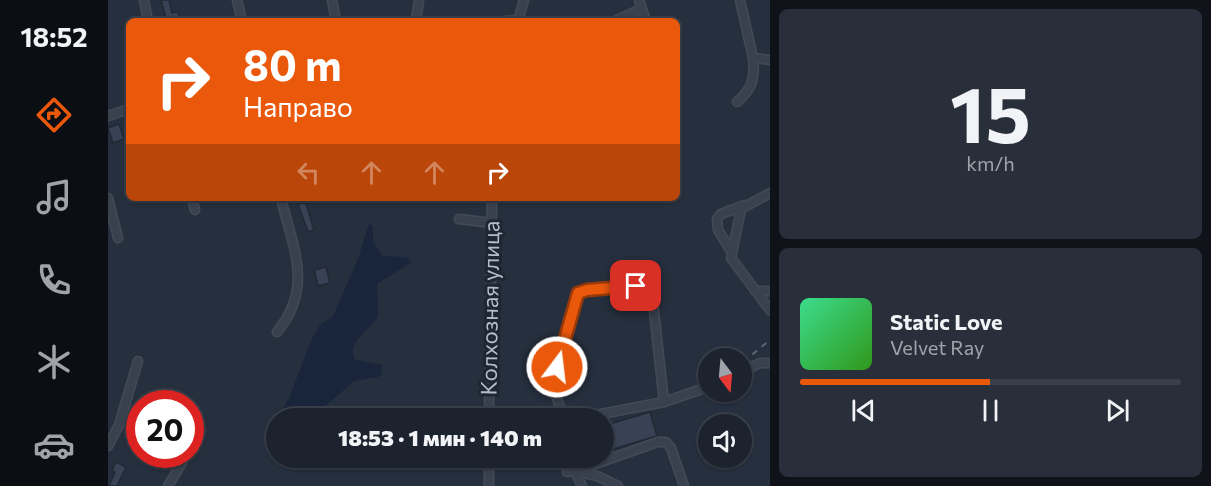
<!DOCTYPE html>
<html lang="ru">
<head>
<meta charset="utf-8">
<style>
	:root { --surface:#1c232e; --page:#292f3a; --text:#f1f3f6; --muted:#a0a4aa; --line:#3a404a; --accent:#ea580c }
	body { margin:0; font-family:Commissioner,sans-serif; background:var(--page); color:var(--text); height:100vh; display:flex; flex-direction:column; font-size:22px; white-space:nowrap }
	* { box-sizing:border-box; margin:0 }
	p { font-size:20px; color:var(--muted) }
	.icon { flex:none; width:33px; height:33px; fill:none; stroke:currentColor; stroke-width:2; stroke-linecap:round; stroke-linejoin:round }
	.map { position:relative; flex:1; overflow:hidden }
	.details { display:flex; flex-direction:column; gap:9px; padding:9px; background:#0f1319; width:441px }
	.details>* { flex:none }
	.top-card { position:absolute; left:18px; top:18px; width:554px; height:183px; border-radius:9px; box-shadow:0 2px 4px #0004,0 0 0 2px var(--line); background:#ea580c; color:#fff; overflow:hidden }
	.needle { width:39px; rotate:164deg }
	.tools { position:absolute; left:590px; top:348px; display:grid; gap:12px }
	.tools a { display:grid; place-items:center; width:54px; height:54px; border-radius:50%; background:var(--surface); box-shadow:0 2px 4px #0004,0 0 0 2px var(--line); font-size:30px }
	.speed { position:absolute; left:18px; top:390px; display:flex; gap:12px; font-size:30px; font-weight:700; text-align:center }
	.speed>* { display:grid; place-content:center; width:78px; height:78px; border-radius:50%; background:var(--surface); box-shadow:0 2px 4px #0004,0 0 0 2px var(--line); line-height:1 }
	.speed .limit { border:9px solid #d22; background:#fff; color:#111 }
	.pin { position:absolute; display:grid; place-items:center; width:51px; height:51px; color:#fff; margin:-26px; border-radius:12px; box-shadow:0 3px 9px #0006 }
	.me { position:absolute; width:66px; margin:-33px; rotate:15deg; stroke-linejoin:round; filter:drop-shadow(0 0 4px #0008) }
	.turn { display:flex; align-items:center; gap:21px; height:126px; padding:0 18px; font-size:27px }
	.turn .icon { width:78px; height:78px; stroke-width:2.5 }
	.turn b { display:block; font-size:42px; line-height:51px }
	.lanes { display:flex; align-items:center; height:57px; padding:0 18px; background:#0003; justify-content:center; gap:30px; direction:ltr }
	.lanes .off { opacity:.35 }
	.details .card { flex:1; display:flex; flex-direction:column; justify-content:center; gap:9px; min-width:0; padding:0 21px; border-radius:9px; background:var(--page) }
	.details .dial { align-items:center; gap:0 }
	.dial b { font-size:78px; line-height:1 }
	.song { display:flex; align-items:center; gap:18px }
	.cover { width:72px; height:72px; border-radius:9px; background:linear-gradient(135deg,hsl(150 70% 55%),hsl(110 70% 35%)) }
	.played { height:6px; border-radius:3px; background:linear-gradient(90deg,var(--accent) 50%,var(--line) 50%) }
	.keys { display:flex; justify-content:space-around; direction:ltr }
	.trip { position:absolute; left:158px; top:408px; width:348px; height:60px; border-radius:30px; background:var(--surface); box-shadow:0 2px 4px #0004,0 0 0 2px var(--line); font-weight:800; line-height:60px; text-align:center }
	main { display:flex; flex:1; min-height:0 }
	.dock { display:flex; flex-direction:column; width:108px; justify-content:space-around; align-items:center; background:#0b0e12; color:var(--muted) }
	.dock .icon { width:42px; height:42px }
	.dock .on { color:var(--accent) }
	.dock b { font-size:27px; color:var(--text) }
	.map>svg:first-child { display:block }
	.water { fill:#19253b }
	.building { fill:#384254; stroke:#212835; stroke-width:1.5 }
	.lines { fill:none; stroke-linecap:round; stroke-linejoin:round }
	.minor-casing { stroke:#434a57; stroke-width:11 }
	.minor { stroke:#3a414e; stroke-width:8 }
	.rail { stroke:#5c6574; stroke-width:2; stroke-dasharray:6 6; stroke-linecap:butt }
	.route-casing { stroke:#983908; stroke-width:15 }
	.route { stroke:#ea580c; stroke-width:10 }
	.labels { text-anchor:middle; stroke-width:6; stroke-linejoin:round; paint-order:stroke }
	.street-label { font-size:22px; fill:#b6bcc9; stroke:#1f2633 }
</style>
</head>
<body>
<main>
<nav class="dock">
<b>18:52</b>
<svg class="icon on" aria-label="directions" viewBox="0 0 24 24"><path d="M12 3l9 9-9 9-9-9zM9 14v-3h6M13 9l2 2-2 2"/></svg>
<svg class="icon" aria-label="music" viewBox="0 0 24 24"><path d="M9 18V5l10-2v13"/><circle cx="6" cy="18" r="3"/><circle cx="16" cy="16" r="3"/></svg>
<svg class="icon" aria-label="phone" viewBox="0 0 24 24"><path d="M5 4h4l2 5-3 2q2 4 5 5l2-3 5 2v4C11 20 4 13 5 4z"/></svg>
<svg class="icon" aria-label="climate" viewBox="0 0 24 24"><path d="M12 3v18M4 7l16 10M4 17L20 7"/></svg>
<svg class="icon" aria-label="car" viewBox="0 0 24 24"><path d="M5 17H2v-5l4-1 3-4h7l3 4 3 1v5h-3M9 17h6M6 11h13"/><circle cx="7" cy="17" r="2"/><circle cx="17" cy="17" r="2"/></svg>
</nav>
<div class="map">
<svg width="662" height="486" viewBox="0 0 662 486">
	<rect width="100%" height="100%" fill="#262f3e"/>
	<path class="water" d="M 261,224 L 265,226 L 265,242 L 274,256 L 298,257 L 304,262 L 269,284 L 270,316 C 263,330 237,342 247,360 L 274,365 L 274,374 L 270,377 L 246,381 L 221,403 L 210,410 L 207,418 L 170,418 L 181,398 L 205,336 L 212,325 L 225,316 L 250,259 Z"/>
	<g class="building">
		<polygon points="53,0 61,0 64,13 70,12 72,21 59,21"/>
		<polygon points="11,124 16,139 5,143 0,128"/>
		<polygon points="198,203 206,230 200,232 190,204"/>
		<polygon points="218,267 222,283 210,286 206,270"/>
		<polygon points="542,412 549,436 495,452 495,426"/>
		<polygon points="8,462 18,467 9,486 1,486 7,472 4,471"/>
	</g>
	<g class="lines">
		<g class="minor-casing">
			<g id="minor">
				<polyline points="36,0 40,21"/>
				<polyline points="129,0 134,21"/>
				<polyline points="224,0 228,21"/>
				<polyline points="531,0 538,21"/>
				<polyline points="632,0 645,58"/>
				<polyline points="308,21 311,0"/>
				<polyline points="396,21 411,20"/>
				<polyline points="410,21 416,0"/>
				<polyline points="507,21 533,9"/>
				<path d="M 629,102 C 645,88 647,78 645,58 L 662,60"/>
				<polyline points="0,116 21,109"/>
				<polyline points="662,193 633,209 623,258 662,310"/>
				<polyline points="0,198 10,238"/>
				<polyline points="84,198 87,210"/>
				<polyline points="351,219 384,223"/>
				<polyline points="623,251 610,230 609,219 613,214 637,205"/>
				<polyline points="647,291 662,291"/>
				<path d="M 169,332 C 206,287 185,249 173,198"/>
				<polyline points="633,372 652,363 662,363"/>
				<polyline points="556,402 600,387"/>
				<polyline points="381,418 384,198"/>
				<path d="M 460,418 C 430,389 461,327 470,293 C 491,285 519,286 541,288 L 544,293 L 556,402 L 472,418"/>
				<polyline points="0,446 11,425 30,361"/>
				<polyline points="82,448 93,430"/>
				<polyline points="381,458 381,486"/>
				<polyline points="459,472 467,471 474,486"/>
				<polyline points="60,486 79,454"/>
				<polyline points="510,486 489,476 467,471 550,442 558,442 563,448 576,486"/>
			</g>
		</g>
		<use href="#minor" class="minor"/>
		<polyline class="rail" points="635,362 662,340"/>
	</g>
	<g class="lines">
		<g class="route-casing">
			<polyline id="route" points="449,367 470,293 479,290 528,286"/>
		</g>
		<use href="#route" class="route"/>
	</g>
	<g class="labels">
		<g class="street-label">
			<text transform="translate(382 308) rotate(-89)" y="8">Колхозная улица</text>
		</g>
	</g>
</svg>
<div class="tools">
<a><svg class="needle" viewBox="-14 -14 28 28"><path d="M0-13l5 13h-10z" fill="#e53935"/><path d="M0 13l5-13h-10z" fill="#a0a4aa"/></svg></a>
<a><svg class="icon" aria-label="sound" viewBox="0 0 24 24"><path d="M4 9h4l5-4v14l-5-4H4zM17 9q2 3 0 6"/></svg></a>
</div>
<div class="speed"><div class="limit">20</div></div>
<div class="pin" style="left:528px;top:286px;background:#d93025"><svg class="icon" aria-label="arrive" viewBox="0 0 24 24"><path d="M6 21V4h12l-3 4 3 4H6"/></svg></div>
<svg class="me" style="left:449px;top:367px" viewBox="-20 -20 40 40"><circle r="17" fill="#ea580c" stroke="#fff" stroke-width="3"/><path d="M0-11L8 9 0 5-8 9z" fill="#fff"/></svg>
<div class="trip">18:53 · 1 мин · 140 m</div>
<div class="top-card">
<div class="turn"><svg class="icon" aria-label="right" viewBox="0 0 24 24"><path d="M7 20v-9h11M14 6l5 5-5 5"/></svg><div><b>80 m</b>Направо</div></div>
<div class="lanes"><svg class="icon off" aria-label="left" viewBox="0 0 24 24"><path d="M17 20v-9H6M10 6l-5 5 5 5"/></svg><svg class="icon off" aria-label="ahead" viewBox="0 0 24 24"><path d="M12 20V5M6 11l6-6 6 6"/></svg><svg class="icon off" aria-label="ahead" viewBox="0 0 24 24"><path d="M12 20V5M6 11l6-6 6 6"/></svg><svg class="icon" aria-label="right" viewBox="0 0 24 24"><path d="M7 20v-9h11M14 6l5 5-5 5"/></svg></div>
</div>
</div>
<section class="details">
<div class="card dial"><b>15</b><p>km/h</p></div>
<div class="card">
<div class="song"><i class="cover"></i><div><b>Static Love</b><p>Velvet Ray</p></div></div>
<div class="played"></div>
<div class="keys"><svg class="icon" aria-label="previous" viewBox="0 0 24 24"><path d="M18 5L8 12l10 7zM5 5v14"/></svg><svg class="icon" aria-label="pause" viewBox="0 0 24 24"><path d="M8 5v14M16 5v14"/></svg><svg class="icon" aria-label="next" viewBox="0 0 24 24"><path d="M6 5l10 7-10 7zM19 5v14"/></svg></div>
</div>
</section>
</main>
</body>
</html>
